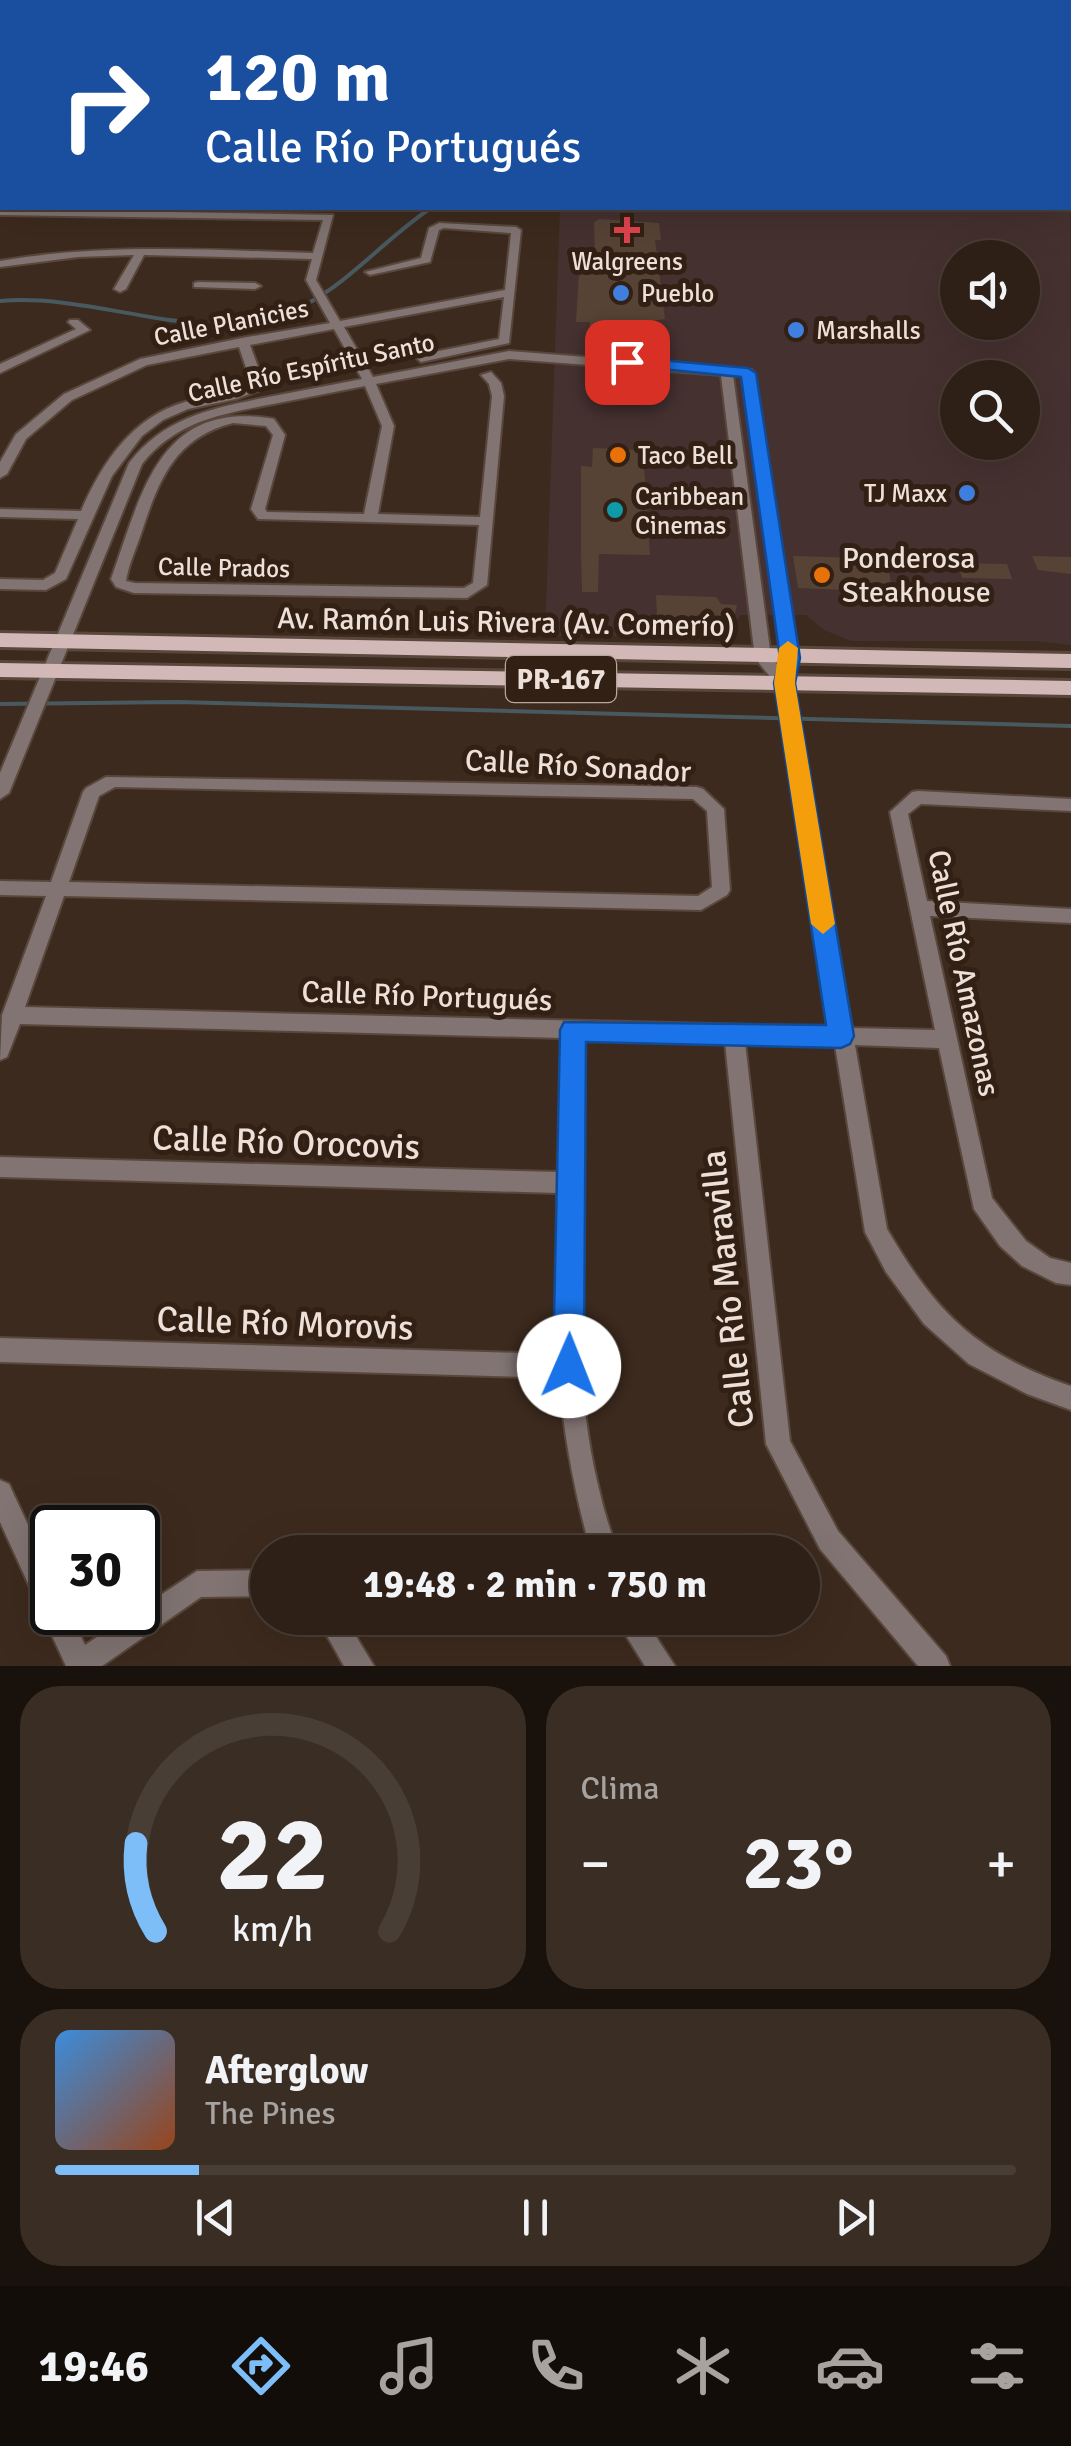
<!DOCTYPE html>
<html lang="es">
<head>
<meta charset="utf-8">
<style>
	:root { --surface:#2e2016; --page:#3a2d23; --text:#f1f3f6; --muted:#a7a3a1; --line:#493e35; --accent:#7dbef9 }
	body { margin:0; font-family:Signika,sans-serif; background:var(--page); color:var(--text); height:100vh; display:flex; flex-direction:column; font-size:38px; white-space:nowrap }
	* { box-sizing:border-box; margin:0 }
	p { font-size:32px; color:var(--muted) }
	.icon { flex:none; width:55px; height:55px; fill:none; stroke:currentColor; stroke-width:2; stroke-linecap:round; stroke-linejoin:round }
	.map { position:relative; height:1666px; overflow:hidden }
	.sheet { display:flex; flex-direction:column; gap:20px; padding:20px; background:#19120c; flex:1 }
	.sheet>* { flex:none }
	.banner { position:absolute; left:0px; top:0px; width:1072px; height:210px; box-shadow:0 10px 40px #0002,0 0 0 2px var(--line); background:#1a4fa0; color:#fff; overflow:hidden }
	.fabs { position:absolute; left:940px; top:240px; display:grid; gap:20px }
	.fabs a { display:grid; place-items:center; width:100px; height:100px; border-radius:50%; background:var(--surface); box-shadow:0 10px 40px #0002,0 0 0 2px var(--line); font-size:50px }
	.speed { position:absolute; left:30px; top:1505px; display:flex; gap:20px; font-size:50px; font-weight:700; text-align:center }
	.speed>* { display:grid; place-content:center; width:130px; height:130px; border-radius:50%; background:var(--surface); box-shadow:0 10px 40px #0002,0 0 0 2px var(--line); line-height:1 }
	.speed .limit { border:5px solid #111; border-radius:15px; background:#fff; color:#111 }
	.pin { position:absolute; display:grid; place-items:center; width:85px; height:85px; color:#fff; margin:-42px; border-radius:20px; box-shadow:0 5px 15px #0006 }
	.me { position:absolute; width:110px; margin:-55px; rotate:1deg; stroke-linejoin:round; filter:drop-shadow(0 0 8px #0008) }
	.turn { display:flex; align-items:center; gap:35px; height:210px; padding:0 40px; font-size:45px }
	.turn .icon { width:130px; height:130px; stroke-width:2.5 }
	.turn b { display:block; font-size:70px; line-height:85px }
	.big { font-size:75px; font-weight:700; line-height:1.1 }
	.sheet .tile { flex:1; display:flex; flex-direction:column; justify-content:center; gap:15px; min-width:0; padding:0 35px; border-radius:40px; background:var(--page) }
	.sheet .dial { align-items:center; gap:0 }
	.dial svg { height:260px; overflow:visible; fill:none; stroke:var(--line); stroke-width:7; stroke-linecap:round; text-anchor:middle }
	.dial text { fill:var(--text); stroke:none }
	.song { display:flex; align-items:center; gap:30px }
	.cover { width:120px; height:120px; border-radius:15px; background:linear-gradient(135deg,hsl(210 70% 55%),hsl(20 70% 35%)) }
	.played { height:10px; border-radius:5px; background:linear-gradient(90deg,var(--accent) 15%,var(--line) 15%) }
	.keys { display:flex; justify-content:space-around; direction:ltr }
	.heat { display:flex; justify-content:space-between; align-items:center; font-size:55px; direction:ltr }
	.sheet .tiles { flex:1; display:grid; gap:20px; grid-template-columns:1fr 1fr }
	.tile:last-child { grid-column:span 2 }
	.trip { position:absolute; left:250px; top:1535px; width:570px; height:100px; border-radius:50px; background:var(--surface); box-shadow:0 10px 40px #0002,0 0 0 2px var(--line); font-weight:700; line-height:100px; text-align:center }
	.tab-bar { display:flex; height:160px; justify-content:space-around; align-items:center; background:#120d09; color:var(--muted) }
	.tab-bar .icon { width:70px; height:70px }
	.tab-bar .selected { color:var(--accent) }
	.tab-bar b { font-size:45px; color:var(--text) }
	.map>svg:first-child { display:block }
	.commercial { fill:#453130; fill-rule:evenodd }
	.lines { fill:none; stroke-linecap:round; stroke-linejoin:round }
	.stream { stroke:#485a60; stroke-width:4 }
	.building { fill:#574336 }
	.minor-casing { stroke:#59473c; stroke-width:4 }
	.major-casing { stroke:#59473c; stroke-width:6 }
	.highway-casing { stroke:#59473c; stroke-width:4 }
	.minor { fill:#817473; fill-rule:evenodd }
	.major { fill:#d2b8b7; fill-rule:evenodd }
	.highway { fill:#f3d3d2; fill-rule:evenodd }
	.route { fill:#1a73e8; stroke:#114b97; stroke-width:2.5 }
	.slow { fill:#f59e0b }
	.health-dot { fill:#e0444e; stroke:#332014; stroke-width:4 }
	.shop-dot { fill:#3f7fe0; stroke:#332014; stroke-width:4 }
	.food-dot { fill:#e8710a; stroke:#332014; stroke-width:4 }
	.culture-dot { fill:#0f9aa8; stroke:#332014; stroke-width:4 }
	.labels { text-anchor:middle; stroke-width:10; stroke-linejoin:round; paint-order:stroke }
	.far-poi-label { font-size:25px; fill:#ede0d9; stroke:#332014; text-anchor:start }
	.far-street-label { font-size:25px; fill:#ede0d9; stroke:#332014 }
	.shield { fill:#332014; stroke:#b5a69e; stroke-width:2.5 }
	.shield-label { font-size:28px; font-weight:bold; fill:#ede0d9 }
	.poi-label { font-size:30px; fill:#ede0d9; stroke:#332014; text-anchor:start }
	.street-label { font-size:30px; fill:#ede0d9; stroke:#332014 }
	.near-street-label { font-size:35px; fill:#ede0d9; stroke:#332014 }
</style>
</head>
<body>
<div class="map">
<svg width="1071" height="1666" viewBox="0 0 1071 1666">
	<rect width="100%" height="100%" fill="#3d2a1e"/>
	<path class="commercial" d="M 1070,199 L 1071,645 L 1035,641 L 851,641 L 824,630 L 806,615 L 740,615 L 734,628 L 708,637 L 545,636 L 560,208 L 1070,208 ZM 958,258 L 1022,258 L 1022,322 L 958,322 ZM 958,378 L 1022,378 L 1022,442 L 958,442 Z"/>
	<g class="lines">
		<g class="stream">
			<path d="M 0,301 C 101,292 211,353 303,306 C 350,282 387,237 431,208"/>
			<polyline points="0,704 177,702 1071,726"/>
		</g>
	</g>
	<g class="building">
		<polygon points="599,219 659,223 661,240 655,240 665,319 638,323 639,338 590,337 590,322 576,322 580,256 595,256 594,222"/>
		<polygon points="593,448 643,450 650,555 599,554 598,592 582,592 581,553 581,466 592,467"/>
		<polygon points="862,553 885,554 893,592 798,588 793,556 863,558"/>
		<polygon points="1032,556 1071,557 1071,574 1038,570"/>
		<polygon points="958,563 1007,564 1012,579 962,578"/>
		<polygon points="656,595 716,597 721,604 737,605 732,627 723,626 724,631 658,630"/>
	</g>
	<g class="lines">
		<g class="minor-casing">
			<g id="minor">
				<path d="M 0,209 L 333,215 L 316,280 L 340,321 L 505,290 L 511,233 L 444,228 L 439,230 L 430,262 L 370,275 L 365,272 L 421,258 L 429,228 L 439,223 L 516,227 L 521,230 L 509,343 L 421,362 L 411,353 L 417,349 L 424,354 L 499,339 L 504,297 L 344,327 L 373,377 L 509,351 L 752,370 L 798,658 L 792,683 L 852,1028 L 935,1030 L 890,812 L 912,792 L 918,791 L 1071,799 L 1071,811 L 921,804 L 908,814 L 927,901 L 1071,909 L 1071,923 L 930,916 L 992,1198 L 1026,1241 L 1050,1258 L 1071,1263 L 1071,1285 L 1056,1283 L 1022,1266 L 1000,1246 L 974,1209 L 939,1048 L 855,1045 L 887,1229 C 936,1313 977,1354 1071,1386 L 1071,1410 L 1027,1394 L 969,1364 L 924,1324 L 886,1272 L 865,1232 L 835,1045 L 745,1042 L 790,1441 L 838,1531 L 946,1656 L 950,1666 L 918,1666 L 820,1549 L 766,1444 L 725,1042 L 583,1038 L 579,1177 L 582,1183 C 574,1203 578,1231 578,1253 C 578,1332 580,1415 600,1493 C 604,1513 612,1533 617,1552 L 591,1552 C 575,1494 564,1438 559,1378 L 0,1362 L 0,1338 L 557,1354 L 557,1193 L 0,1177 L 0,1157 L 558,1172 L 563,1038 L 20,1024 L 7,1057 L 0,1060 L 2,1015 L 46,896 L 0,895 L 0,881 L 51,882 L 83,792 L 86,788 L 106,777 L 697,787 L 703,789 L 724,809 L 730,890 L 727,895 L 701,910 L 64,896 L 25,1007 L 832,1027 L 776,684 L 755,658 L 721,375 L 509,359 L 376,384 L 394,426 L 378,514 L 480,517 L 492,396 L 489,384 L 481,375 L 491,372 L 501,383 L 504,396 L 487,585 L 467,598 L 134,593 L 116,587 L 111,579 C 142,493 159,399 274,419 L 285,435 L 265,509 L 267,512 L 364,514 L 382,426 L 365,386 C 334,392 304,398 273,404 C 222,414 176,421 142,464 L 9,793 L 0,799 L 0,773 L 129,463 C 165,416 214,408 268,397 C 300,391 331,385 362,379 L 334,329 L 250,345 L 265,386 L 263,389 L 236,399 L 188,409 L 163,420 L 142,436 L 112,476 L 66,579 L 46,590 L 0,589 L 0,579 L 43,580 L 55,573 L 78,519 L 0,517 L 0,509 L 81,511 C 102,463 132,417 185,402 C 207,396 231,395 252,385 L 239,347 L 147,365 L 72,400 L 26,439 L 7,474 L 0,478 L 0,462 L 16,434 L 64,394 L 140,359 L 242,338 L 330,323 L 306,280 L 312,259 L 144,255 L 126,289 L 120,292 L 114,289 L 134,255 L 78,257 L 0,267 L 0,261 C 104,243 208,250 313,253 L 323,220 L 0,215 ZM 733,375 L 742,376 L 782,658 L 780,668 L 771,657 ZM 233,423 L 266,426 L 273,435 L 251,509 L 258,519 L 479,525 L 473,583 L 464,588 L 135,583 L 126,581 C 128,567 135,551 140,537 C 158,482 173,438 233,423 ZM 115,787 L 693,799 L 707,811 L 712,887 L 698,896 L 69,882 L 99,796 Z"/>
				<polygon points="198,282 255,283 261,286 255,289 194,287 194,283"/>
				<polygon points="70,320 78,320 90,330 0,373 0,364 76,329 68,322"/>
				<polygon points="0,1480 9,1484 52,1577 52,1612 69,1612 85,1645 197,1571 268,1570 268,1596 201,1597 102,1666 66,1666 0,1522"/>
				<polygon points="317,1618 345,1618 374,1666 344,1666"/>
				<polygon points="615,1618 644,1618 675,1666 645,1666"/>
			</g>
		</g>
		<g class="major-casing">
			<g id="major">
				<polygon points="0,633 1071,654 1071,668 0,647"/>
				<polygon points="0,663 1071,681 1071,695 0,677"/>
			</g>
		</g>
		<g class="highway-casing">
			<g id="highway">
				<polygon points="1006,0 1019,0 1020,2 1008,2"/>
				<rect x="1070" y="85" width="1" height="9"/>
				<rect x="1070" y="119" width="1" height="10"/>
			</g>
		</g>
		<use href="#minor" class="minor"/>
		<use href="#major" class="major"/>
		<use href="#highway" class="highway"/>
	</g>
	<polygon class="route" points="627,357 748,368 756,373 800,658 795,683 854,1036 850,1044 841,1048 586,1042 584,1366 580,1377 569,1382 558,1377 553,1366 560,1030 564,1022 826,1025 774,683 780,658 741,377 622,365 622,358"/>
	<polygon class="slow" points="788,641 798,648 795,683 835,924 823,934 811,924 774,683 779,648"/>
	<path class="health-dot" d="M622 215h10v10h10v10h-10v10h-10v-10h-10v-10h10z"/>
	<g class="shop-dot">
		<circle cx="621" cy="293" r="10"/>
		<circle cx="796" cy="330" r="10"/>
		<circle cx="967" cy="493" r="10"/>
	</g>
	<g class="food-dot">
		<circle cx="618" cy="455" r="10"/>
		<circle cx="822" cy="575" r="10"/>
	</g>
	<circle class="culture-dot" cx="615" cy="510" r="10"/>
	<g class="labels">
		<g class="far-poi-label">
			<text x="627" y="270" text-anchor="middle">Walgreens</text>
			<text x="641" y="302">Pueblo</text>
			<text x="816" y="339">Marshalls</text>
			<text x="638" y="464">Taco Bell</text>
			<text x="947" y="502" text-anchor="end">TJ Maxx</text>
			<text x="635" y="505">Caribbean<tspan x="635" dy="29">Cinemas</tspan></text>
		</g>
		<g class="far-street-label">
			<text transform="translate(231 322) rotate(-11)" y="9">Calle Planicies</text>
			<text transform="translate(311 367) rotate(-12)" y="9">Calle Río Espíritu Santo</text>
			<text transform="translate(224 567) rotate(1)" y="9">Calle Prados</text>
		</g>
		<rect class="shield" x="506" y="656" width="110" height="46" rx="8"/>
		<g class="shield-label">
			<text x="561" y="689">PR-167</text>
		</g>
		<g class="poi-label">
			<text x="842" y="568">Ponderosa<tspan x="842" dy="34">Steakhouse</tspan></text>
		</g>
		<g class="street-label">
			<text transform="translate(506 622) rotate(1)" y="10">Av. Ramón Luis Rivera (Av. Comerío)</text>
			<text transform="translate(578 766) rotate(3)" y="10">Calle Río Sonador</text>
			<text transform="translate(964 973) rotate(78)" y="10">Calle Río Amazonas</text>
			<text transform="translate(427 996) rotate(2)" y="10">Calle Río Portugués</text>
		</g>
		<g class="near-street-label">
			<text transform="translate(286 1142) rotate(2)" y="12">Calle Río Orocovis</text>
			<text transform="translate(727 1289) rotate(-96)" y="12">Calle Río Maravilla</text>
			<text transform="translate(285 1323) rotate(2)" y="12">Calle Río Morovis</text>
		</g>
	</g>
</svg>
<div class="fabs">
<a><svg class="icon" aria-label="sound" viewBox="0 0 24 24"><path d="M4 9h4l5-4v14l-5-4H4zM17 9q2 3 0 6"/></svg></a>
<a><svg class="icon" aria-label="search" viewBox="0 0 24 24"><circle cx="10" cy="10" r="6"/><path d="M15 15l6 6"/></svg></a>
</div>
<div class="speed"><div class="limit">30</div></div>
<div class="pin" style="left:627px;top:362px;background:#d93025"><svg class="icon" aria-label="arrive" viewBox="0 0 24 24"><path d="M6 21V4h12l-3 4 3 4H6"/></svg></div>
<svg class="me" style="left:569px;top:1366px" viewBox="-20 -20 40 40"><circle r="19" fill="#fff"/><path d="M0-13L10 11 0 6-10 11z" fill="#1a73e8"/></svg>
<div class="trip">19:48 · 2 min · 750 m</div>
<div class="banner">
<div class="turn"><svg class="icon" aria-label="right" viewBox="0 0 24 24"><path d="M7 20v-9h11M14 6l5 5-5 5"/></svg><div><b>120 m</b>Calle Río Portugués</div></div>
</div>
</div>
<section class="sheet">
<div class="tiles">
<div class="tile dial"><svg viewBox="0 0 100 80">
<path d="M14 69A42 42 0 1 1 86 69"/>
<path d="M14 69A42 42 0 0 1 8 42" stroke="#7dbef9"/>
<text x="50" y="56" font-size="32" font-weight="700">22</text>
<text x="50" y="72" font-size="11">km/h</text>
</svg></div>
<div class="tile"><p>Clima</p>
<div class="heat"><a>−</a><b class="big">23°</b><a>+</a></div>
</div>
<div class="tile">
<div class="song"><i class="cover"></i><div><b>Afterglow</b><p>The Pines</p></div></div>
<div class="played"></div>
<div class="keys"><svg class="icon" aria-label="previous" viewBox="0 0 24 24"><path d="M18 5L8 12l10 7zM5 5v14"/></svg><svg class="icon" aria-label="pause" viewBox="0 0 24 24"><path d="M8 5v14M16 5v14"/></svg><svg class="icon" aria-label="next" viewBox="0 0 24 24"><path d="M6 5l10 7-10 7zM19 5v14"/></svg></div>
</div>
</div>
</section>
<nav class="tab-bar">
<b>19:46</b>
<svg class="icon selected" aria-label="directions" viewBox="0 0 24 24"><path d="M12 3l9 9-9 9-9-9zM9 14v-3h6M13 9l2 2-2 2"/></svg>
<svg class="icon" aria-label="music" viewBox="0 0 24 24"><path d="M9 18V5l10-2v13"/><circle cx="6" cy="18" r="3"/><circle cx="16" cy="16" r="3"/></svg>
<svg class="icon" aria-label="phone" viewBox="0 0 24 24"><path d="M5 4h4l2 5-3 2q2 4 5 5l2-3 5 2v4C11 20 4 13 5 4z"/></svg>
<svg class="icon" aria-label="climate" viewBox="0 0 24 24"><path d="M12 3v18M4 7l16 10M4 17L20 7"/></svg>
<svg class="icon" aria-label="car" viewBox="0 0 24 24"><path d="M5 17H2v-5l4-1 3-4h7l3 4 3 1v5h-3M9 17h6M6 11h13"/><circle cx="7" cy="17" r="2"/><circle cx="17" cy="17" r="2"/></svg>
<svg class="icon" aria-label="filters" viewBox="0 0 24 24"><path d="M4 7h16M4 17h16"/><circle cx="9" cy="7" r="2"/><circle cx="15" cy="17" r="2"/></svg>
</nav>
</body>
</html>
